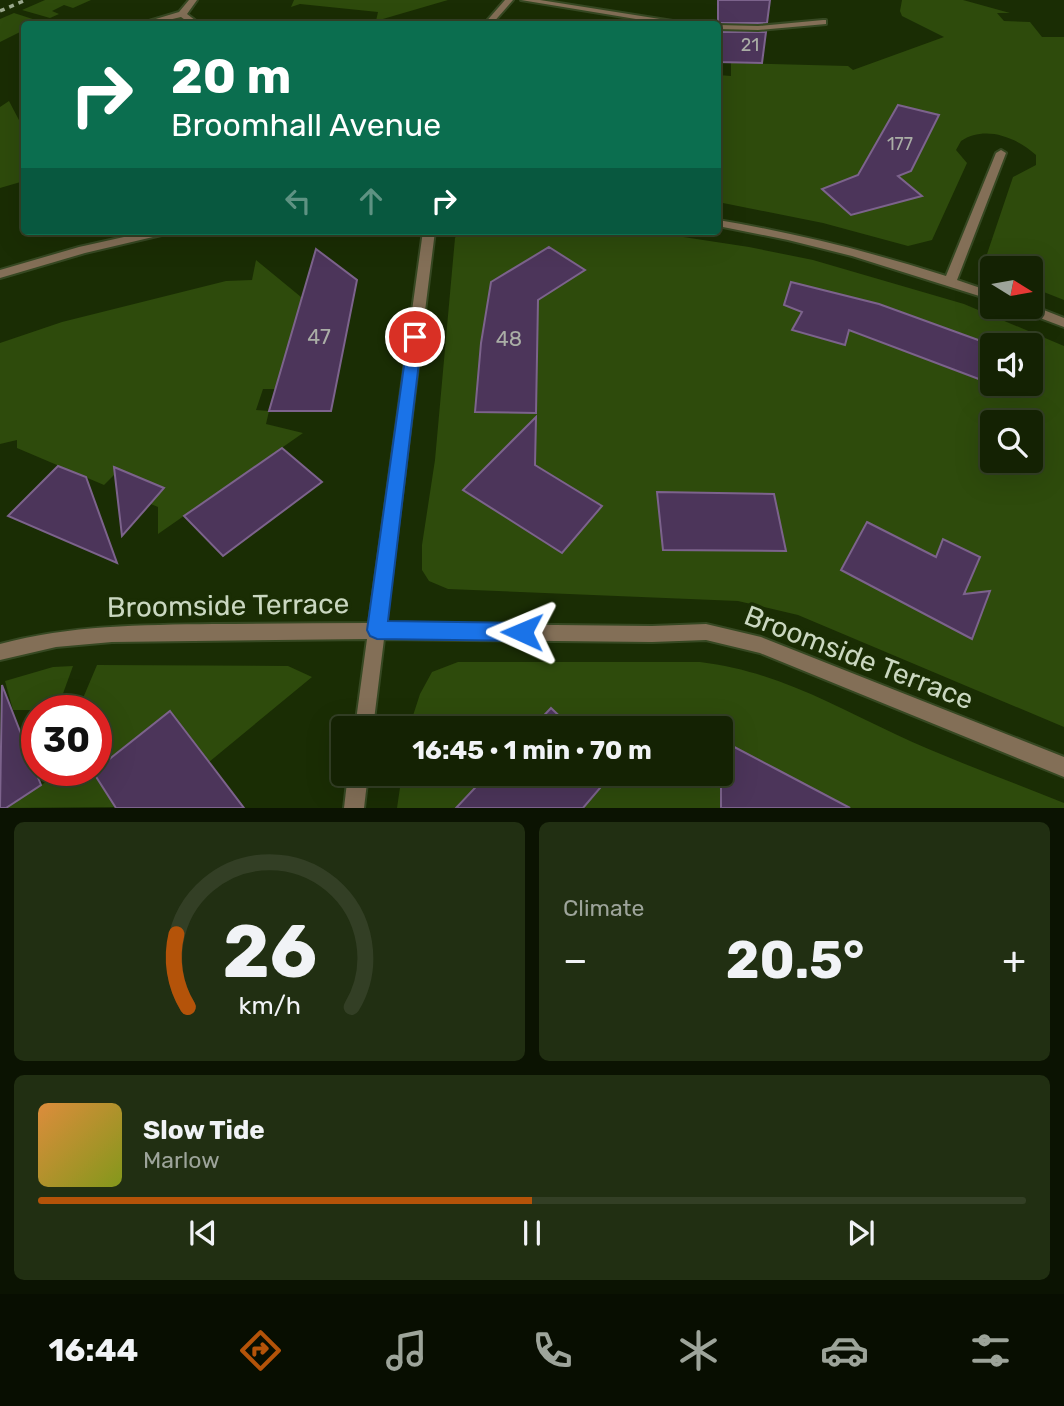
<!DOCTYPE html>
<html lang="en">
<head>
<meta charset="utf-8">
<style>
	:root { --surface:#142203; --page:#212f12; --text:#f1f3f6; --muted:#9da49a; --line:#333f25; --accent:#b45309 }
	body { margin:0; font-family:Rubik,sans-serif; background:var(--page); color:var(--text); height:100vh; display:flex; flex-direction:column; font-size:26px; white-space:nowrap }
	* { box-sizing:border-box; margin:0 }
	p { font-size:23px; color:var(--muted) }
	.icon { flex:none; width:38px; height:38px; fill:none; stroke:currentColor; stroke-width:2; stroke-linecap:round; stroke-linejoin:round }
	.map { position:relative; height:808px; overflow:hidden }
	.side { display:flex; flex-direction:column; gap:14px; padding:14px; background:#0b1302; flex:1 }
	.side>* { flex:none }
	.top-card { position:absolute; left:21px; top:21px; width:700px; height:214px; border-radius:7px; box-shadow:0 7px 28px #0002,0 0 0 2px var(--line); background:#0b6e4f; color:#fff; overflow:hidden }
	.needle { width:46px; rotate:101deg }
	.tools { position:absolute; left:980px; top:256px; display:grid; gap:14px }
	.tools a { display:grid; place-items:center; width:63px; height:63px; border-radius:7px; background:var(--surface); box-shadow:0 7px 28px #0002,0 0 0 2px var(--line); font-size:35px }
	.speed { position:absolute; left:21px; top:695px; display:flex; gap:14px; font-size:35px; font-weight:700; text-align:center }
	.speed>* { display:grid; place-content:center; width:91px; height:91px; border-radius:50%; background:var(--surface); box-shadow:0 7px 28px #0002,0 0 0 2px var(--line); line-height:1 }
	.speed .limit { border:10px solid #d22; background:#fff; color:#111 }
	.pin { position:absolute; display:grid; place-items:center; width:60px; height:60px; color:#fff; margin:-30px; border:4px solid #fff; border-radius:50%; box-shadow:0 2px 7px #0007 }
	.me { position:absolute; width:77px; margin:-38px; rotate:271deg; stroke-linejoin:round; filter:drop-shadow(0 0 5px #0008) }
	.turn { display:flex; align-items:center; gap:24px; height:147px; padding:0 35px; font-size:32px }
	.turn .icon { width:91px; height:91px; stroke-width:2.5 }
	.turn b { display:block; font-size:49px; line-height:60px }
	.lanes { display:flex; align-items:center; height:66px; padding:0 35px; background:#0003; justify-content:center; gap:35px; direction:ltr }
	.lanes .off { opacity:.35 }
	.big { font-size:52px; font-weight:700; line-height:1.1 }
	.side .tile { flex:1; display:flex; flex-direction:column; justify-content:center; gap:10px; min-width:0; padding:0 24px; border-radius:10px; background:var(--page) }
	.side .dial { align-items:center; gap:0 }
	.dial svg { height:182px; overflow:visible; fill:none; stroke:var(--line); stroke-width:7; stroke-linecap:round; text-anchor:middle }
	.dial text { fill:var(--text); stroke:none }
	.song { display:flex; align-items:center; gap:21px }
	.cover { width:84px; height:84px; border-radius:10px; background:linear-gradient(135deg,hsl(30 70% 55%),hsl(70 70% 35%)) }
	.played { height:7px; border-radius:4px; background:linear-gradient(90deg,var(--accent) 50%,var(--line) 50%) }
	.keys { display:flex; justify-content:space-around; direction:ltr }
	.heat { display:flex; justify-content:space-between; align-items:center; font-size:38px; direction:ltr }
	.side .tiles { flex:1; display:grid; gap:14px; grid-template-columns:1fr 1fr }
	.tile:last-child { grid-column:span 2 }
	.trip { position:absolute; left:331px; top:716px; width:402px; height:70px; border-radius:7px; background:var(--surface); box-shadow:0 7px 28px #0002,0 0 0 2px var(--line); font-weight:700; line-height:70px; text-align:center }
	.menu { display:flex; height:112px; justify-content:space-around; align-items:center; background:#080e01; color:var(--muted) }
	.menu .icon { width:49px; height:49px }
	.menu .on { color:var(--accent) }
	.menu b { font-size:32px; color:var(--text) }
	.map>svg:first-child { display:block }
	.green { fill:#2e4b0c; fill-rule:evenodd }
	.building { fill:#4c355a; stroke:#7c638c; stroke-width:2 }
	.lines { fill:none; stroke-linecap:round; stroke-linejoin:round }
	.minor-casing { stroke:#364822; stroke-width:4 }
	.minor { fill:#836f57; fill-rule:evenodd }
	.rail { stroke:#9ba98e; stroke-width:3.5; stroke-dasharray:5 5; stroke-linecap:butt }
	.route { fill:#1a73e8; stroke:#114b97; stroke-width:2 }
	.labels { text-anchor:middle; stroke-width:7; stroke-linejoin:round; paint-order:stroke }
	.far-number-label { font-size:18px; fill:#aaaea6 }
	.number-label { font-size:21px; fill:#aaaea6 }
	.near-street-label { font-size:28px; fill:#cad7c0; stroke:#1a2d04 }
</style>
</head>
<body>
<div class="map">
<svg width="1064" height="808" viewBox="0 0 1064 808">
	<rect width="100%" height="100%" fill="#1a2d04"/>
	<g class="green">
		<polygon points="45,0 91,0 73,8 64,5 52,11 59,14 50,18 22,10"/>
		<polygon points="294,0 448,0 376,21 378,12 300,4 291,7"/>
		<path d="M 902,0 L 963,0 L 1010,13 L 997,13 L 1004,21 L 1030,22 L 1042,37 L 1064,37 L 1064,300 L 1031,287 L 1031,268 L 993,268 L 988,263 L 987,254 L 1013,177 L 1036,165 L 1036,155 C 1016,137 985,125 961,141 L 956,150 L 967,163 L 932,240 L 908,246 L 823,223 L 718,202 L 718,75 L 731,76 L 731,63 L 848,66 L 853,70 L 944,37 L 902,16 L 900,11 Z"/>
		<polygon points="14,13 42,22 24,24 24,30 0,42 0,19"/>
		<polygon points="9,101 20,122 24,121 24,181 0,188 0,107"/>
		<path d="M 459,231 L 644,231 L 749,247 L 813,260 L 964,304 L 1064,346 L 1064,727 L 798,615 L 738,601 L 448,589 L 429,581 L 422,570 L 422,545 L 435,460 L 455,238 ZM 992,345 L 1031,345 L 1031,383 L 992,383 ZM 992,422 L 1031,422 L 1031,460 L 992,460 Z"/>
		<polygon points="256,260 318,311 275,389 263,389 256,410 269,411 266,424 303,433 158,534 158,507 129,495 120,469 104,485 17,448 17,440 0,444 0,343 62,322 226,281 252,280"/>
		<path d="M 458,662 L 700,662 C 774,671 829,703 895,734 C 950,760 1008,780 1064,803 L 1064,808 L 397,808 L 402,774 L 721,774 L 721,728 L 409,728 L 420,694 L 432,672 Z"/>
		<polygon points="97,665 288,666 312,677 209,762 96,770 96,710 78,710"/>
		<polygon points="73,666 57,710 13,710 5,681 53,667"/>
		<polygon points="57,770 96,770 93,773 116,807 6,808 58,774"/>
	</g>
	<g class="building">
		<polygon points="718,0 770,0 767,23 718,23"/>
		<polygon points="718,32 766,32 762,63 718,62"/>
		<polygon points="898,105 939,115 911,171 898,176 922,196 851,215 822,189 858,175"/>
		<polygon points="549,247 585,270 538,300 536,413 475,412 481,343 491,282"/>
		<polygon points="316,249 357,280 331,411 269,411"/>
		<polygon points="791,282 879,304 992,345 992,384 849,330 845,345 792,330 802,312 784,305"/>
		<polygon points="536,417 535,465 602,506 562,553 463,490"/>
		<polygon points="282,448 322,482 223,556 184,516"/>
		<polygon points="58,466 86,477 117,563 8,516"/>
		<polygon points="114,467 164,488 122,536"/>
		<polygon points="657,492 774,494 786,551 663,550"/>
		<polygon points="867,522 936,557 943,539 980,557 964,594 990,591 972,639 841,570"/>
		<polygon points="2,685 41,785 6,808 0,808"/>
		<polygon points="551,708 572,728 532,728"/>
		<polygon points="170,711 209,762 244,808 116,808 93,772"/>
		<polygon points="721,740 778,770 850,808 721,808"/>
		<polygon points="488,774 612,774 583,808 456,808"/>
	</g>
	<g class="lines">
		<g class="minor-casing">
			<g id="minor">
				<polygon points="189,0 197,0 187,14 200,24 191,24 181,17 151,24 139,24 179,12"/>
				<polygon points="505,0 513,0 492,24 484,24"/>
				<polygon points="521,0 540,0 679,22 683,24 666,24"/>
				<polygon points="823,20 826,20 826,24 758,30 718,29 718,25 758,26"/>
				<path d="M 1001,150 L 1006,153 L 957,280 L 992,292 L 992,300 L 852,256 L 788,240 L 718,226 L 718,220 C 795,233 871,252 946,276 L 996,153 Z"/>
				<polygon points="151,231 172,231 170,233 85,253 0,278 0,270 79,247"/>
				<path d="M 423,231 L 435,231 L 386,623 L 652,626 L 706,624 L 761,637 L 1064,757 L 1064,777 L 760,653 L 706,640 L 652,642 L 384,639 L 373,728 L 355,728 L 367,639 L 112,642 L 56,647 L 0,660 L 0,644 C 70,625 141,625 213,624 C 265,624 317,623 369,623 Z"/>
				<polygon points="1031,305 1064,318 1064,327 1016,309 1014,306"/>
				<polygon points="348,774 368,774 364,808 344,808"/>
			</g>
		</g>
		<use href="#minor" class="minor"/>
		<polyline class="rail" points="0,11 26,0"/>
	</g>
	<polygon class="route" points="415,332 422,337 388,621 522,623 529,625 532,632 529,638 522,641 377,639 370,636 367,630 408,337"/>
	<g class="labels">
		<g class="far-number-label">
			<text x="750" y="51">21</text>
			<text x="900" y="150">177</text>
		</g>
		<g class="number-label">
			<text x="319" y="344">47</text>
			<text x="509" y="346">48</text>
		</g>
		<g class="near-street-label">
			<text transform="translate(228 605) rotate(-1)" y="10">Broomside Terrace</text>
			<text transform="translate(859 657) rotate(21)" y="10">Broomside Terrace</text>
		</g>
	</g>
</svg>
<div class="tools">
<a><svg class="needle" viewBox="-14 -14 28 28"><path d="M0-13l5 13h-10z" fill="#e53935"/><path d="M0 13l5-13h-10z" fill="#9da49a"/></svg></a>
<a><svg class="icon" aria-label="sound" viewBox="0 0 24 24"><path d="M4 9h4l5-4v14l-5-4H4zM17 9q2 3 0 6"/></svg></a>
<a><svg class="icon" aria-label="search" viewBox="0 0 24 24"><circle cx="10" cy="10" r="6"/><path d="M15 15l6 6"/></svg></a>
</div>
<div class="speed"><div class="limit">30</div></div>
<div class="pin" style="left:415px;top:337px;background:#d93025"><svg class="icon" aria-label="arrive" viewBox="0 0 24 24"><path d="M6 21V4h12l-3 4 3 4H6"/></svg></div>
<svg class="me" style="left:522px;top:632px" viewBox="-20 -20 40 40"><path d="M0-17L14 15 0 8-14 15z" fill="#1a73e8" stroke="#fff" stroke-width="4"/></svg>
<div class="trip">16:45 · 1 min · 70 m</div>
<div class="top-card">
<div class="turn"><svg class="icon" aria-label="right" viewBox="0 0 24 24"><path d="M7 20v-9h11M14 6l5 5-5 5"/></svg><div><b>20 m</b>Broomhall Avenue</div></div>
<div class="lanes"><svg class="icon off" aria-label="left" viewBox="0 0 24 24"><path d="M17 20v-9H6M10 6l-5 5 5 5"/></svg><svg class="icon off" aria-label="ahead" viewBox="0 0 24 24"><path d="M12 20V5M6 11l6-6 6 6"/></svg><svg class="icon" aria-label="right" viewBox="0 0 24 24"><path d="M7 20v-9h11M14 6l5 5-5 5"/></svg></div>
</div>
</div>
<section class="side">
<div class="tiles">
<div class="tile dial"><svg viewBox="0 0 100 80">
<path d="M14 69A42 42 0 1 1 86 69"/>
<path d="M14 69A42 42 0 0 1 9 37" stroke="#b45309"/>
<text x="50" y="56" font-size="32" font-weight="700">26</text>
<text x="50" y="72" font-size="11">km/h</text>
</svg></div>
<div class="tile"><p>Climate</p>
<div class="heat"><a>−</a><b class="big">20.5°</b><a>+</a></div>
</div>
<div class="tile">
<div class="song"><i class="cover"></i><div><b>Slow Tide</b><p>Marlow</p></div></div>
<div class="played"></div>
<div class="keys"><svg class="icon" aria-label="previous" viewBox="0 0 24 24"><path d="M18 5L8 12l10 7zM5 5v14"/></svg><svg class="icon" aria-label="pause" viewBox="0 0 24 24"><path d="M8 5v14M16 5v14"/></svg><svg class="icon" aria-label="next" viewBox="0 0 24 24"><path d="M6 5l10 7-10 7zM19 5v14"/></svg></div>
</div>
</div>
</section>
<nav class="menu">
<b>16:44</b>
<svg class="icon on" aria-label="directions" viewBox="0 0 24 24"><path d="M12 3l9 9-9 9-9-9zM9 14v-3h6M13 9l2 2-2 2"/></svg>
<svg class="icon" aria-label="music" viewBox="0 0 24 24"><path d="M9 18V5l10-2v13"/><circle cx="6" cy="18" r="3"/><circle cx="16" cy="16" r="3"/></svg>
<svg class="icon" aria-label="phone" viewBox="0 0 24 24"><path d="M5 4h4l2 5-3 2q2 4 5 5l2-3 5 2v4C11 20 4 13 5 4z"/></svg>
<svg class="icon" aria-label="climate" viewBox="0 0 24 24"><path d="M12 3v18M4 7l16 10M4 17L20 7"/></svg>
<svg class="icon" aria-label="car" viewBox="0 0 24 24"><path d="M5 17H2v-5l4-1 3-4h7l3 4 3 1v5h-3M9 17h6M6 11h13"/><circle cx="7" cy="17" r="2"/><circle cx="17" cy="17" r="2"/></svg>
<svg class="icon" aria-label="filters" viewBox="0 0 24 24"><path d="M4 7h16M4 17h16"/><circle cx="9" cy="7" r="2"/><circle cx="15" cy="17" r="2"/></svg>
</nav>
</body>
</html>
